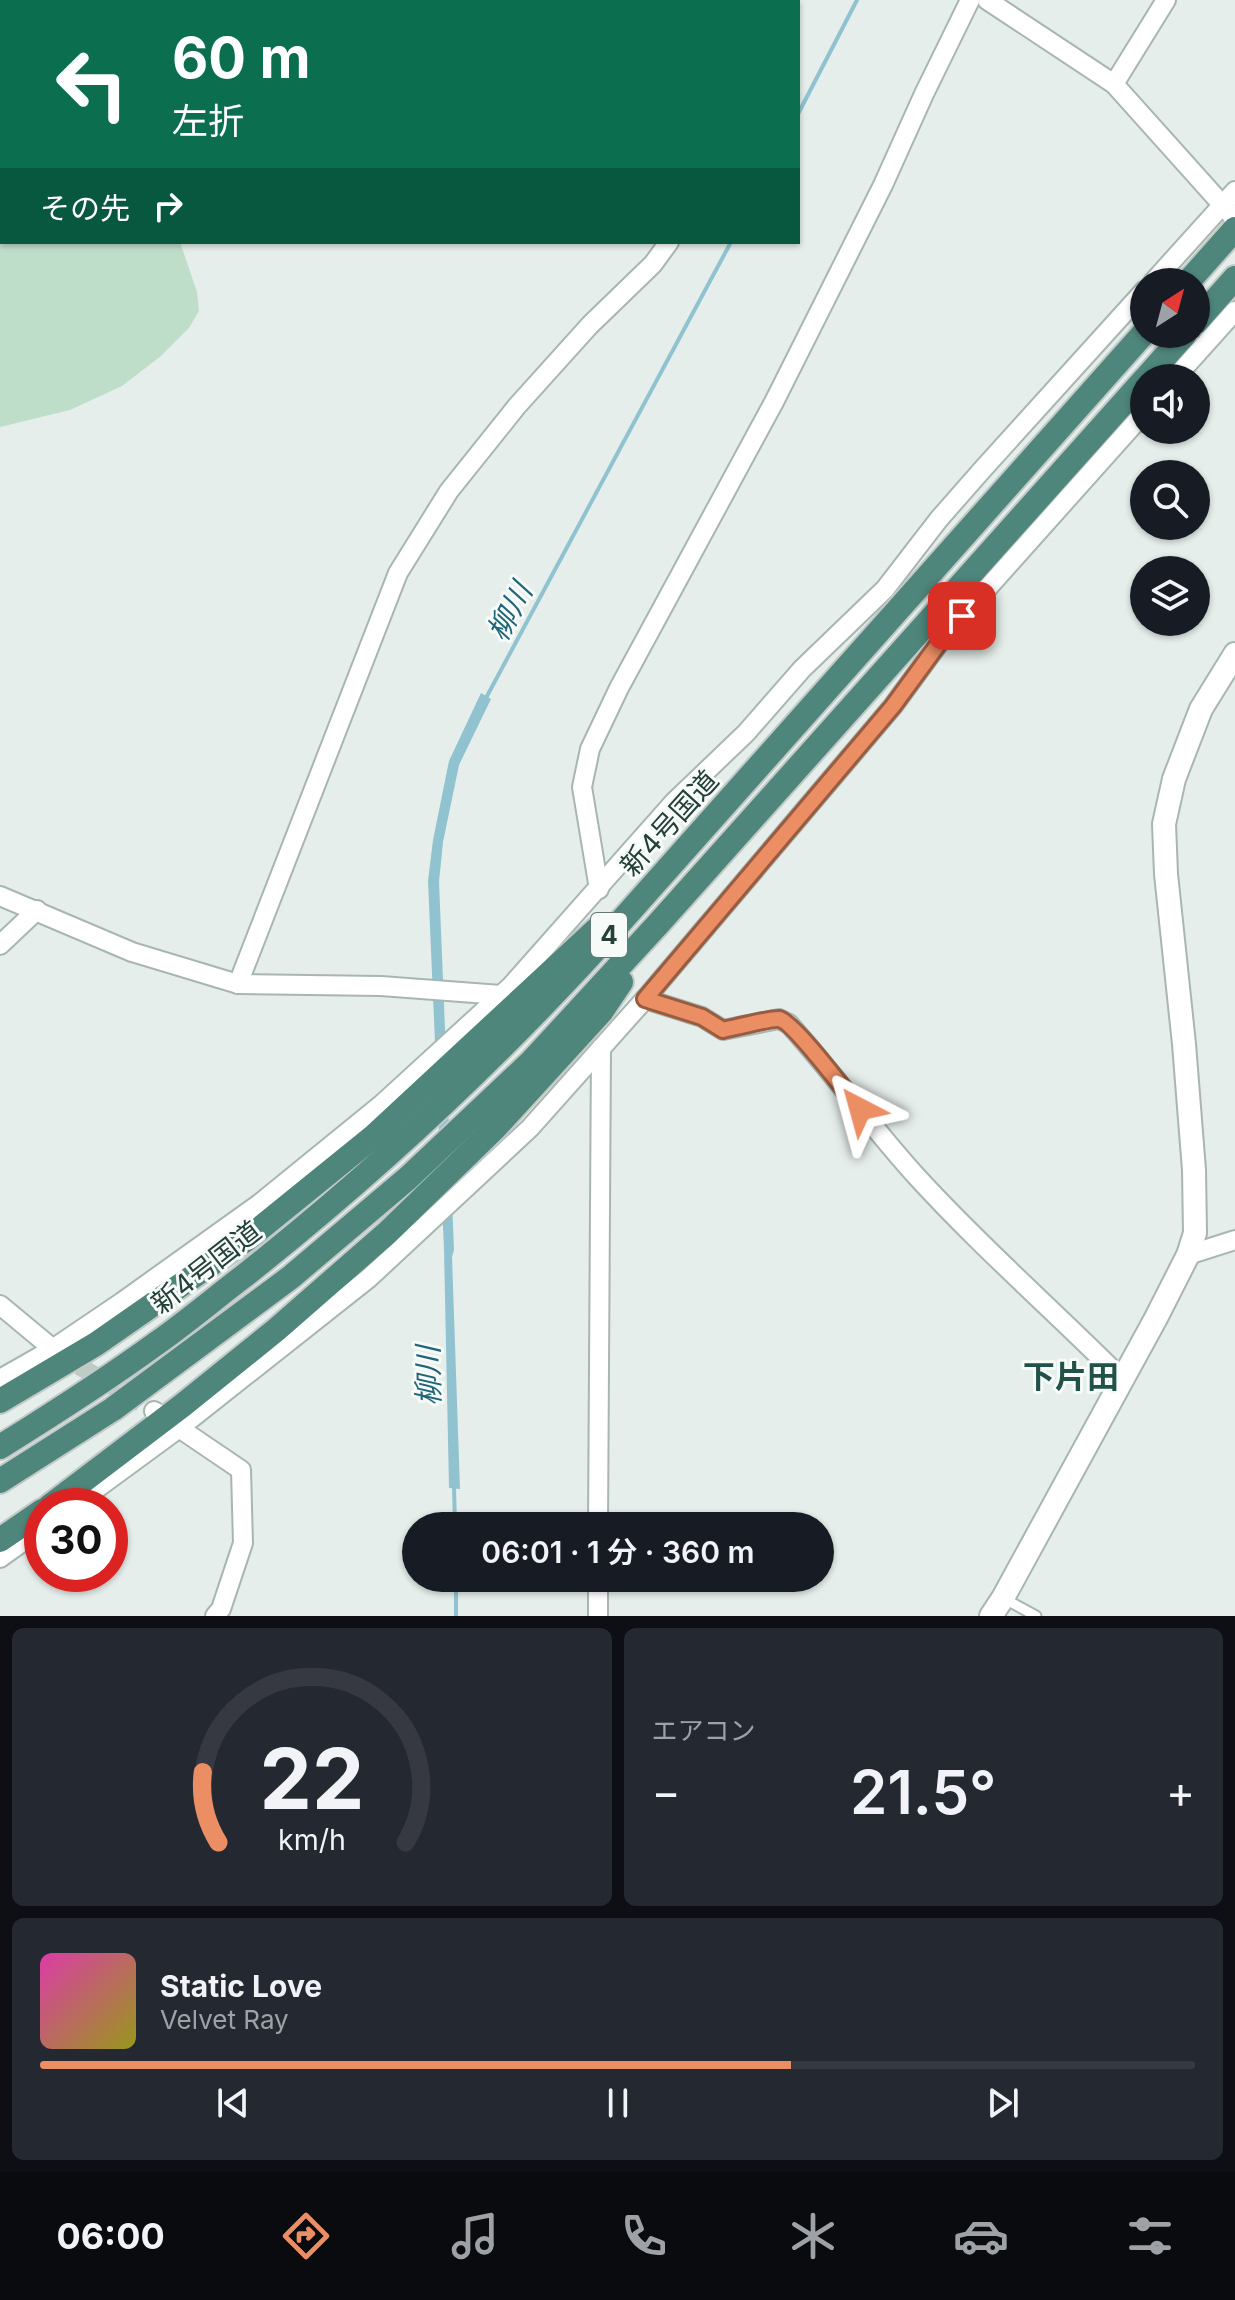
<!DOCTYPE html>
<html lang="ja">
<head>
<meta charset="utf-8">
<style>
	:root { --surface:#171b24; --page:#242831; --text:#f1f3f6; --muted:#9ea1a6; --line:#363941; --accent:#ec8e64 }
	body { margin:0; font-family:Inter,"Noto Sans JP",sans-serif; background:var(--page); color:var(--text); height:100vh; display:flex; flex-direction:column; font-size:30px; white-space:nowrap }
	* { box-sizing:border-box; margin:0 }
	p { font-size:26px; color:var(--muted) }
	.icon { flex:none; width:44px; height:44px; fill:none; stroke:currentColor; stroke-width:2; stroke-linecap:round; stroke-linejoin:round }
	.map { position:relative; height:1616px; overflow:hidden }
	.side { display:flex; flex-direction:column; gap:12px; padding:12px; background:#0d0f14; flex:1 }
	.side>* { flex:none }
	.hud { position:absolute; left:0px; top:0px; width:800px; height:244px; box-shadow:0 2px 6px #0004; background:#0b6e4f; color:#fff; overflow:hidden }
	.needle { width:52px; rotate:36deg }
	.controls { position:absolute; left:1130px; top:268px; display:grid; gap:16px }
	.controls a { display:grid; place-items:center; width:80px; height:80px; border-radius:50%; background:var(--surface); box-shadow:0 2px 6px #0004; font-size:40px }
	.speed { position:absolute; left:24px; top:1488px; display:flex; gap:16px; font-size:40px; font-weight:700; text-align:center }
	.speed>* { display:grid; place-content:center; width:104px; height:104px; border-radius:50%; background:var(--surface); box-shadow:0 2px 6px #0004; line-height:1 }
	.speed .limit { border:12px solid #d22; background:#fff; color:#111 }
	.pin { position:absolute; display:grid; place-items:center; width:68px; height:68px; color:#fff; margin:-34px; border-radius:16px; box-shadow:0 4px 12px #0006 }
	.me { position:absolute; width:88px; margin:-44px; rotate:321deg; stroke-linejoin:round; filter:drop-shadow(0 0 6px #0008) }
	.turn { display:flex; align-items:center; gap:28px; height:168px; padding:0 40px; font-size:36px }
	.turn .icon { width:104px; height:104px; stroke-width:2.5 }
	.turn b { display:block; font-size:56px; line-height:68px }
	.then { display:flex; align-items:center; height:76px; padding:0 40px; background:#0003; gap:16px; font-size:30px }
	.big { font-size:60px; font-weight:600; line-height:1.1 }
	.side .widget { flex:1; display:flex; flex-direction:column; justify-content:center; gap:12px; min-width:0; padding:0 28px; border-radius:12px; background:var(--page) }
	.side .dial { align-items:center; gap:0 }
	.dial svg { height:208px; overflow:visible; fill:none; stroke:var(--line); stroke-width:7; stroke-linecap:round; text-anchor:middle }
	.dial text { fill:var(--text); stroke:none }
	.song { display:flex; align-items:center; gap:24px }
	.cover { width:96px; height:96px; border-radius:12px; background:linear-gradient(135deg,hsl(320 70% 55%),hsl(60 70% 35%)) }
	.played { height:8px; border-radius:4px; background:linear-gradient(90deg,var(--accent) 65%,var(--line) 65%) }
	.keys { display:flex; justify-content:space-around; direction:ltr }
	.heat { display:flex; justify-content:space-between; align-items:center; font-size:44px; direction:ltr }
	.side .tiles { flex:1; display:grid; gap:12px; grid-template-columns:1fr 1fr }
	.widget:last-child { grid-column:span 2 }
	.trip { position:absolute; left:402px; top:1512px; width:432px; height:80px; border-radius:40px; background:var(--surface); box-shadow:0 2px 6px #0004; font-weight:600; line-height:80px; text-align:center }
	.menu { display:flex; height:128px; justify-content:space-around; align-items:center; background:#090b0e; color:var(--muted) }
	.menu .icon { width:56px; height:56px }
	.menu .on { color:var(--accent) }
	.menu b { font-size:36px; color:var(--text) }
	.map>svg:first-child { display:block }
	.green { fill:#bfdec9 }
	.water { fill:#90c2d0 }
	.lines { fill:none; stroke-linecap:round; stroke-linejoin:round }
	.stream { stroke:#90c2d0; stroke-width:4 }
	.minor-tunnel { stroke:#bfcbc7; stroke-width:18; stroke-dasharray:18 9; stroke-linecap:butt }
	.service-casing { stroke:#a8b6b1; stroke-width:13 }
	.minor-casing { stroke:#a8b6b1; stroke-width:22 }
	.tertiary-casing { stroke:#a8b6b1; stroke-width:26 }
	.trunk-casing { stroke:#c2c9c8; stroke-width:28 }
	.service { stroke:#fff; stroke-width:9 }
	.minor { stroke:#fff; stroke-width:18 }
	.tertiary { stroke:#fff; stroke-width:22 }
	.trunk { stroke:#4f867c; stroke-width:24 }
	.route-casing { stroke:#995c41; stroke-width:20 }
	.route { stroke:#ec8e64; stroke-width:14 }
	.labels { text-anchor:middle; stroke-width:6; stroke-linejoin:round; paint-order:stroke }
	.shield { fill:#f6faf8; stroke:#647772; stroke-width:2 }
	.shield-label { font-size:26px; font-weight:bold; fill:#253f39 }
	.street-label { font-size:28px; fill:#253f39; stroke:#f6faf8 }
	.water-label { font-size:30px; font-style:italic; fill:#216579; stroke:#f6faf8 }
	.quarter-label { font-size:32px; font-weight:bold; fill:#215148; stroke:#f6faf8 }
</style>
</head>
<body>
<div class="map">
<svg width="1235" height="1616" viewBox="0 0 1235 1616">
	<rect width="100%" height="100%" fill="#e5eeea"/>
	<polygon class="green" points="0,90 2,91 2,242 180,242 197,292 199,311 189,328 161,356 122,386 70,410 0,427"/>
	<polygon class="water" points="481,693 491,699 459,765 443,842 439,882 454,1250 452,1257 460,1489 449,1488 444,1249 428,881 433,840 449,761"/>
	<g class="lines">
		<g class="stream">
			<polyline points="798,114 857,0"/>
			<polyline points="486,698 731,242"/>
			<polyline points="454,1487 455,1526"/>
			<polyline points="456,1578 456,1616"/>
		</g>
		<polyline class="minor-tunnel" points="79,1366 154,1411"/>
		<g class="service-casing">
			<polyline id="service" points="1003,1598 1036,1616"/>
		</g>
		<g class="minor-casing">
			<g id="minor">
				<polyline points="987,0 1114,84 1235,219"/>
				<polyline points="736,2 737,0"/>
				<polyline points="1114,84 1166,0"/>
				<polyline points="1153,282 1235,191"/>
				<polyline points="1175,378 1235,311"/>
				<polyline points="599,889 582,787 590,749 619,688 774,402 883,185 924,94 970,0"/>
				<polyline points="0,896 132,952 238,984 381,986 501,995"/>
				<polyline points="0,945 37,910"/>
				<polyline points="238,984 398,573 449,491 517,406 590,325 653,264 669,242"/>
				<path d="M 645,999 L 702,1017 L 723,1030 L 779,1019 L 789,1024 C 834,1074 873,1129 918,1178 C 981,1247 1052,1309 1118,1375 L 1122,1381"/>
				<polyline points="1188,1255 1235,1240"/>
				<polyline points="0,1305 59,1354"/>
				<polyline points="0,1379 51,1350 122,1302 259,1204 382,1104 511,986 674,802 746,733 802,669 885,589 939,519 982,470 1144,291"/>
				<polyline points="154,1411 241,1470 243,1543 221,1609 215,1616"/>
				<polyline points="73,1506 178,1429 369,1278 530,1128 645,999 893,706 942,639 1144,413"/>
				<polyline points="598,1526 601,1048"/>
				<polyline points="0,1558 42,1528"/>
				<polyline points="598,1616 598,1578"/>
			</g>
		</g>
		<g class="tertiary-casing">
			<polyline id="tertiary" points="991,1616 1003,1598 1156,1318 1188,1255 1195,1233 1194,1170 1184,1044 1166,874 1164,824 1174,779 1201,709 1235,654"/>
		</g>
		<g class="trunk-casing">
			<g id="trunk">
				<polyline points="1188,282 1235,229"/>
				<polyline points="1196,322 1235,278"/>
				<polyline points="1146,378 1185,334"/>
				<polyline points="0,1401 96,1344 247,1239 374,1136 596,930"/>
				<path d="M 0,1447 C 53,1414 106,1380 157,1343 C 187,1322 215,1298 244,1276 C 378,1170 502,1054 616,927 L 1144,333"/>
				<polyline points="0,1481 113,1409 291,1277 408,1178 532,1061 659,923 1144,380"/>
				<polyline points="50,1506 183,1405 276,1330 387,1233 495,1128 601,1012 621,982"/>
				<polyline points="0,1540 42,1511"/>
			</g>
		</g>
		<use href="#service" class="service"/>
		<use href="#minor" class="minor"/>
		<use href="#tertiary" class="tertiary"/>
		<use href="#trunk" class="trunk"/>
	</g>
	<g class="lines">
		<g class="route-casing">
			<path id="route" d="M 860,1109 C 848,1095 793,1021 779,1019 C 772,1018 732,1028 723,1030 L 702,1017 L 645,999 L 893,706 L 942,639 L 962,616"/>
		</g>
		<use href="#route" class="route"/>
	</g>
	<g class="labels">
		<rect class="shield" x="591" y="913" width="36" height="44" rx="6"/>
		<g class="shield-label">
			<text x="609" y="944">4</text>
		</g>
		<g class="street-label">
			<text transform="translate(669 823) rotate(-48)" y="10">新4号国道</text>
			<text transform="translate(206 1267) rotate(-38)" y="10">新4号国道</text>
		</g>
		<g class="water-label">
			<text transform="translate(510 612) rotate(-62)" y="10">柳川</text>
			<text transform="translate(429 1376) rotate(-91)" y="10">柳川</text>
		</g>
		<g class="quarter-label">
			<text x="1071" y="1388">下片田</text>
		</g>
	</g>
</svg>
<div class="controls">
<a><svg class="needle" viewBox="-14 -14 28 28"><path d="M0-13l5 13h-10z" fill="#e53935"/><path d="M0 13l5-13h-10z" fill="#9ea1a6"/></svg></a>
<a><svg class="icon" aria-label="sound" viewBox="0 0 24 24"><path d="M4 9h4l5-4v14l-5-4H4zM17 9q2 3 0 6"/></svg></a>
<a><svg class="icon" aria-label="search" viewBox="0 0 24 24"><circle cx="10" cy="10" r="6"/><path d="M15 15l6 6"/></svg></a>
<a><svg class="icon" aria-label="layers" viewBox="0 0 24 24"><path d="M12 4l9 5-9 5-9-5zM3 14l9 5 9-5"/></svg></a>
</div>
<div class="speed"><div class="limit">30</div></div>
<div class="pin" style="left:962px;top:616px;background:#d93025"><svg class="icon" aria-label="arrive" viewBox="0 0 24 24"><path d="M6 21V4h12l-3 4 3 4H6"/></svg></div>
<svg class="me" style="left:860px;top:1109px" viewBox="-20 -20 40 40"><path d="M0-17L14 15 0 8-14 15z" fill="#ec8e64" stroke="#fff" stroke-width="4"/></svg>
<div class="trip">06:01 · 1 分 · 360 m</div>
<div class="hud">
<div class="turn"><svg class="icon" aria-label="left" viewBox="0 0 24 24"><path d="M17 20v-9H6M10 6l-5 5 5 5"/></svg><div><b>60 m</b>左折</div></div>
<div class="then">その先<svg class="icon" aria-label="right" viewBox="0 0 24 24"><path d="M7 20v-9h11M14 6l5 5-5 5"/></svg></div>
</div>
</div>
<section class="side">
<div class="tiles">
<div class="widget dial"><svg viewBox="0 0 100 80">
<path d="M14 69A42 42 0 1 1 86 69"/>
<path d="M14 69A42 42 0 0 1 8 42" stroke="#ec8e64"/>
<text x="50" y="56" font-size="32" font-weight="700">22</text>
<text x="50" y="72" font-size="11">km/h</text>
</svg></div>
<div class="widget"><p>エアコン</p>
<div class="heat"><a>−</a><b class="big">21.5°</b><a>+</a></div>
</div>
<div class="widget">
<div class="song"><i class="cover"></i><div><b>Static Love</b><p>Velvet Ray</p></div></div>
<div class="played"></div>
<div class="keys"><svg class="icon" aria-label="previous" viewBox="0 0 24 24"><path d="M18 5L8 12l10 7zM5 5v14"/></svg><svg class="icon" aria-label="pause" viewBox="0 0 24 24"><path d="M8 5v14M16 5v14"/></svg><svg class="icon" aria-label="next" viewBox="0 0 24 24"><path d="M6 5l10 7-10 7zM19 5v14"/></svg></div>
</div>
</div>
</section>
<nav class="menu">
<b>06:00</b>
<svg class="icon on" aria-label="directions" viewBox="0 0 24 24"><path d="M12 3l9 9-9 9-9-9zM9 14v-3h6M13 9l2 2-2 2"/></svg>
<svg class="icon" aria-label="music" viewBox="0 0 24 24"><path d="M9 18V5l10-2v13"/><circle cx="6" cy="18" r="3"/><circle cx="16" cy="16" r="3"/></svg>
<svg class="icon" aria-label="phone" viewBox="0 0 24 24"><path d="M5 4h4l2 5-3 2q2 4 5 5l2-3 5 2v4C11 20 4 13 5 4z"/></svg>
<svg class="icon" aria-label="climate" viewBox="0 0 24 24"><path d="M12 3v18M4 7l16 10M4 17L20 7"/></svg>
<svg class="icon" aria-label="car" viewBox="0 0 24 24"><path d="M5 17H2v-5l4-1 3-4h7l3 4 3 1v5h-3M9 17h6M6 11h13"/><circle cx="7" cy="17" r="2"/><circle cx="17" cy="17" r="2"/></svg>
<svg class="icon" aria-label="filters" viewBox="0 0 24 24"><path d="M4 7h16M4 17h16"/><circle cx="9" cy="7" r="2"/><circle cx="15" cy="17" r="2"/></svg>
</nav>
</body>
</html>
